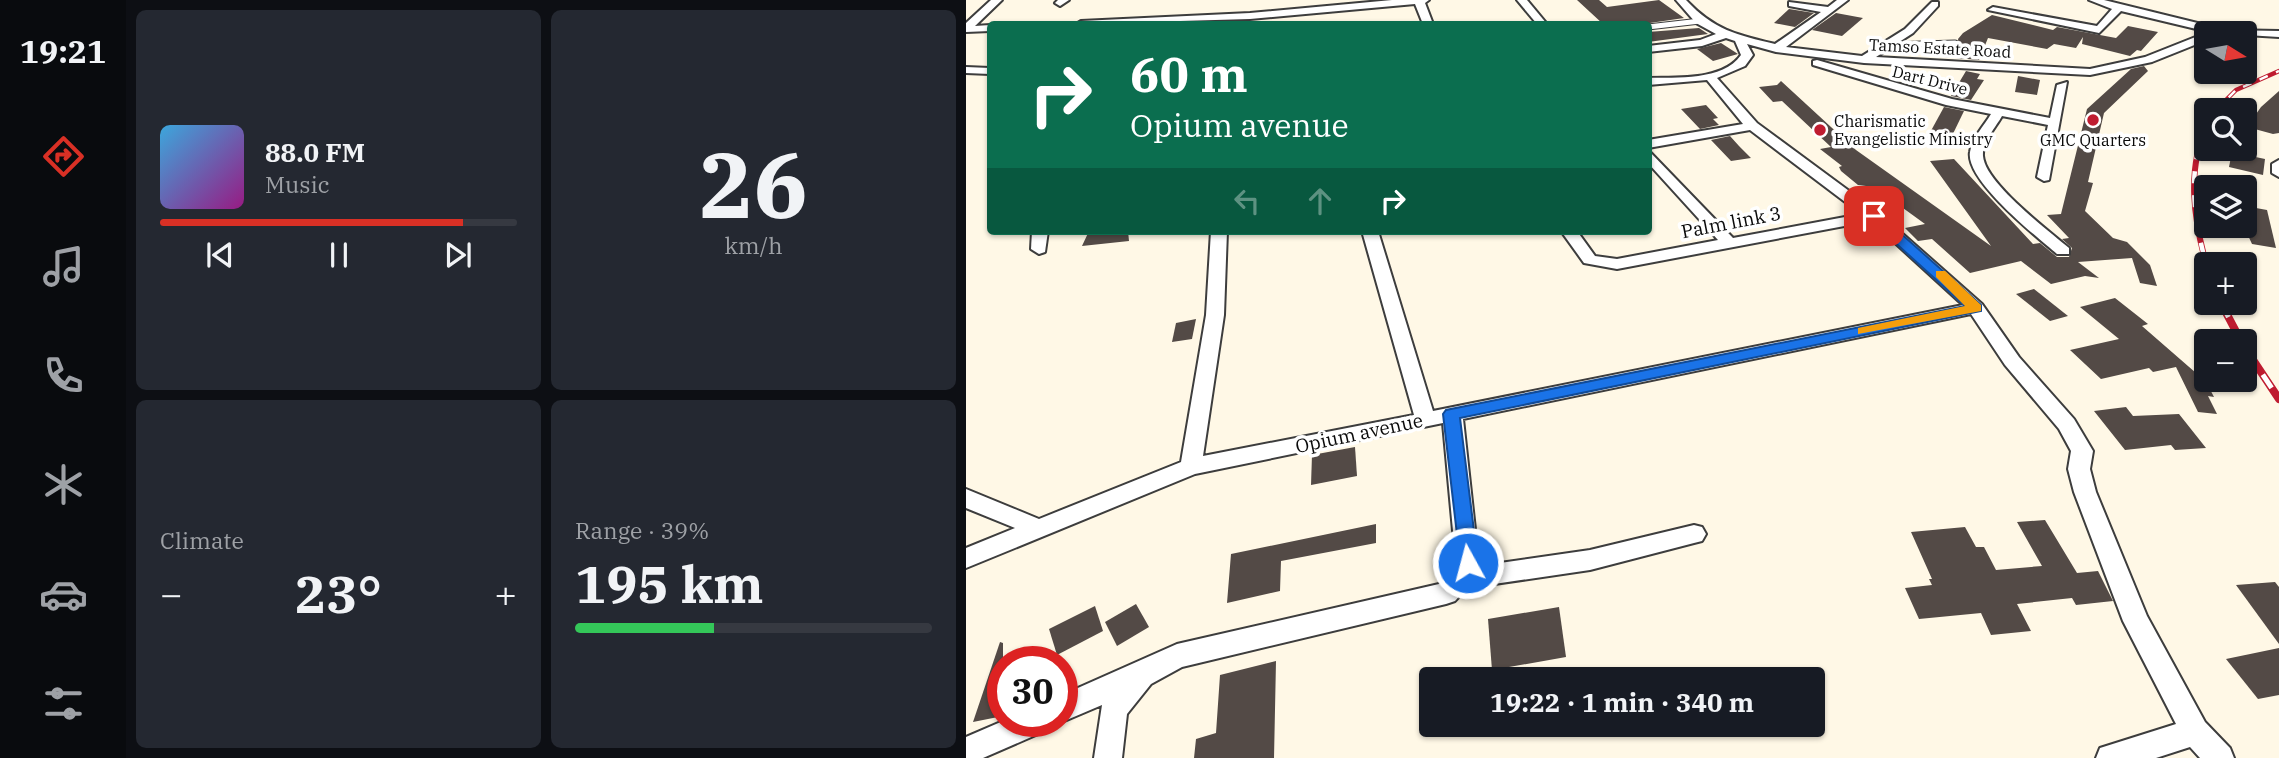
<!DOCTYPE html>
<html lang="en">
<head>
<meta charset="utf-8">
<style>
	:root { --surface:#171b24; --page:#242831; --text:#f1f3f6; --muted:#9ea1a6; --line:#363941; --accent:#d93025 }
	body { margin:0; font-family:"IBM Plex Serif",serif; background:var(--page); color:var(--text); height:100vh; display:flex; flex-direction:column; font-size:26px; white-space:nowrap }
	* { box-sizing:border-box; margin:0 }
	p { font-size:23px; color:var(--muted) }
	.icon { flex:none; width:38px; height:38px; fill:none; stroke:currentColor; stroke-width:2; stroke-linecap:round; stroke-linejoin:round }
	.map { position:relative; flex:1; overflow:hidden }
	.side { display:flex; flex-direction:column; gap:10px; padding:10px; background:#0d0f14; width:840px }
	.side>* { flex:none }
	.banner { position:absolute; left:21px; top:21px; width:665px; height:214px; border-radius:7px; box-shadow:0 2px 5px #0004; background:#0b6e4f; color:#fff; overflow:hidden }
	.needle { width:46px; rotate:101deg }
	.controls { position:absolute; left:1228px; top:21px; display:grid; gap:14px }
	.controls a { display:grid; place-items:center; width:63px; height:63px; border-radius:7px; background:var(--surface); box-shadow:0 2px 5px #0004; font-size:35px }
	.speed { position:absolute; left:21px; top:646px; display:flex; gap:14px; font-size:35px; font-weight:700; text-align:center }
	.speed>* { display:grid; place-content:center; width:91px; height:91px; border-radius:50%; background:var(--surface); box-shadow:0 2px 5px #0004; line-height:1 }
	.speed .limit { border:10px solid #d22; background:#fff; color:#111 }
	.pin { position:absolute; display:grid; place-items:center; width:60px; height:60px; color:#fff; margin:-30px; border-radius:14px; box-shadow:0 4px 10px #0006 }
	.me { position:absolute; width:77px; margin:-38px; rotate:353deg; stroke-linejoin:round; filter:drop-shadow(0 0 5px #0008) }
	.turn { display:flex; align-items:center; gap:24px; height:147px; padding:0 28px; font-size:32px }
	.turn .icon { width:91px; height:91px; stroke-width:2.5 }
	.turn b { display:block; font-size:49px; line-height:60px }
	.lanes { display:flex; align-items:center; height:66px; padding:0 28px; background:#0003; justify-content:center; gap:35px; direction:ltr }
	.lanes .off { opacity:.35 }
	.big { font-size:52px; font-weight:800; line-height:1.1 }
	.side .card { flex:1; display:flex; flex-direction:column; justify-content:center; gap:10px; min-width:0; padding:0 24px; border-radius:10px; background:var(--page) }
	.side .dial { align-items:center; gap:0 }
	.dial b { font-size:91px; line-height:1 }
	.song { display:flex; align-items:center; gap:21px }
	.cover { width:84px; height:84px; border-radius:10px; background:linear-gradient(135deg,hsl(200 70% 55%),hsl(310 70% 35%)) }
	.played { height:7px; border-radius:4px; background:linear-gradient(90deg,var(--accent) 85%,var(--line) 85%) }
	.keys { display:flex; justify-content:space-around; direction:ltr }
	.heat { display:flex; justify-content:space-between; align-items:center; font-size:38px; direction:ltr }
	.charge { height:10px; border-radius:5px; background:linear-gradient(90deg,#34c759 39%,var(--line) 0) }
	.side .tiles { flex:1; display:grid; gap:10px; grid-template-columns:repeat(2,1fr) }
	.trip { position:absolute; left:453px; top:667px; width:406px; height:70px; border-radius:7px; background:var(--surface); box-shadow:0 2px 5px #0004; font-weight:800; line-height:70px; text-align:center }
	main { display:flex; flex:1; min-height:0 }
	.tabs { display:flex; flex-direction:column; width:126px; justify-content:space-around; align-items:center; background:#090b0e; color:var(--muted) }
	.tabs .icon { width:49px; height:49px }
	.tabs .on { color:var(--accent) }
	.tabs b { font-size:32px; color:var(--text) }
	.map>svg:first-child { display:block }
	.building { fill:#534a46 }
	.lines { fill:none; stroke-linecap:round; stroke-linejoin:round }
	.service-casing { stroke:#3d3d3d; stroke-width:7 }
	.minor-casing { stroke:#3d3d3d; stroke-width:4 }
	.service { stroke:#fff; stroke-width:5 }
	.minor { fill:#fff; fill-rule:evenodd }
	.rail-far2-casing { stroke:#bf1c30; stroke-width:4.5 }
	.rail-far1-casing { stroke:#bf1c30; stroke-width:6 }
	.rail-casing { stroke:#bf1c30; stroke-width:8 }
	.rail-far2 { stroke:#fff; stroke-width:2.5; stroke-dasharray:9; stroke-linecap:butt }
	.rail-far1 { stroke:#fff; stroke-width:4.5; stroke-dasharray:12; stroke-linecap:butt }
	.rail { stroke:#fff; stroke-width:5; stroke-dasharray:16; stroke-linecap:butt }
	.route { fill:#1a73e8; stroke:#114b97; stroke-width:2 }
	.slow { fill:#f59e0b }
	.poi-dot { fill:#bf1c30; stroke:#fff; stroke-width:2.5 }
	.labels { text-anchor:middle; stroke-width:7; stroke-linejoin:round; paint-order:stroke }
	.far-street-label { font-size:16px; fill:#0a0a0a; stroke:#fff }
	.far-poi-label { font-size:16px; fill:#0a0a0a; stroke:#fff; text-anchor:start }
	.street-label { font-size:19px; fill:#0a0a0a; stroke:#fff }
</style>
</head>
<body>
<main>
<nav class="tabs">
<b>19:21</b>
<svg class="icon on" aria-label="directions" viewBox="0 0 24 24"><path d="M12 3l9 9-9 9-9-9zM9 14v-3h6M13 9l2 2-2 2"/></svg>
<svg class="icon" aria-label="music" viewBox="0 0 24 24"><path d="M9 18V5l10-2v13"/><circle cx="6" cy="18" r="3"/><circle cx="16" cy="16" r="3"/></svg>
<svg class="icon" aria-label="phone" viewBox="0 0 24 24"><path d="M5 4h4l2 5-3 2q2 4 5 5l2-3 5 2v4C11 20 4 13 5 4z"/></svg>
<svg class="icon" aria-label="climate" viewBox="0 0 24 24"><path d="M12 3v18M4 7l16 10M4 17L20 7"/></svg>
<svg class="icon" aria-label="car" viewBox="0 0 24 24"><path d="M5 17H2v-5l4-1 3-4h7l3 4 3 1v5h-3M9 17h6M6 11h13"/><circle cx="7" cy="17" r="2"/><circle cx="17" cy="17" r="2"/></svg>
<svg class="icon" aria-label="filters" viewBox="0 0 24 24"><path d="M4 7h16M4 17h16"/><circle cx="9" cy="7" r="2"/><circle cx="15" cy="17" r="2"/></svg>
</nav>
<section class="side">
<div class="tiles">
<div class="card">
<div class="song"><i class="cover"></i><div><b>88.0 FM</b><p>Music</p></div></div>
<div class="played"></div>
<div class="keys"><svg class="icon" aria-label="previous" viewBox="0 0 24 24"><path d="M18 5L8 12l10 7zM5 5v14"/></svg><svg class="icon" aria-label="pause" viewBox="0 0 24 24"><path d="M8 5v14M16 5v14"/></svg><svg class="icon" aria-label="next" viewBox="0 0 24 24"><path d="M6 5l10 7-10 7zM19 5v14"/></svg></div>
</div>
<div class="card dial"><b>26</b><p>km/h</p></div>
<div class="card"><p>Climate</p>
<div class="heat"><a>−</a><b class="big">23°</b><a>+</a></div>
</div>
<div class="card"><p>Range · 39%</p><b class="big">195 km</b><div class="charge"></div></div>
</div>
</section>
<div class="map">
<svg width="1313" height="758" viewBox="0 0 1313 758">
	<rect width="100%" height="100%" fill="#fff8e6"/>
	<g class="building">
		<polygon points="611,0 633,0 641,7 693,0 718,18 677,24 637,24"/>
		<polygon points="823,9 848,13 829,27 808,23"/>
		<polygon points="870,13 897,18 876,36 846,30"/>
		<polygon points="1026,15 1087,30 1091,27 1150,38 1162,26 1192,32 1175,51 1171,50 1164,56 1116,44 1117,37 1110,48 1088,44 1081,49 1022,38 1013,60 978,57 985,48 993,46 992,39 997,33"/>
		<polygon points="733,28 742,34 682,42 682,32"/>
		<polygon points="755,43 772,54 747,61 731,49"/>
		<polygon points="1178,66 1182,71 1138,113 1122,182 1127,183 1119,211 1147,238 1161,242 1184,265 1191,286 1174,283 1166,258 1112,262 1133,278 1119,276 1085,284 1055,261 1004,273 966,239 952,241 939,228 959,224 908,187 892,185 875,171 873,167 876,166 854,149 865,147 816,101 807,102 793,87 811,85 815,81 890,150 1025,246 964,161 988,159 1067,244 1074,243 1091,257 1103,257 1106,248 1096,239 1103,238 1081,215 1095,214 1121,109 1165,69"/>
		<polygon points="1000,71 1014,74 1011,79 1018,80 1005,100 985,96"/>
		<polygon points="1052,76 1074,80 1071,95 1049,92"/>
		<polygon points="1313,91 1313,133 1307,134 1285,128 1287,125 1283,124 1295,107"/>
		<polygon points="740,105 752,118 747,119 753,125 734,129 715,109"/>
		<polygon points="978,107 998,111 983,142 961,138"/>
		<polygon points="764,136 773,146 785,158 765,161 745,140"/>
		<polygon points="1266,152 1299,159 1297,175 1263,167"/>
		<polygon points="1279,206 1301,210 1310,248 1286,244 1279,229"/>
		<polygon points="123,231 162,231 163,241 116,246"/>
		<polygon points="1068,289 1102,316 1084,321 1050,294"/>
		<polygon points="1149,298 1182,324 1176,326 1230,373 1236,374 1248,397 1242,396 1251,414 1232,412 1210,367 1187,372 1183,368 1135,379 1104,350 1153,339 1114,307"/>
		<polygon points="230,319 226,339 206,342 210,323"/>
		<polygon points="1160,407 1167,416 1213,414 1240,448 1209,450 1205,445 1159,450 1128,411"/>
		<polygon points="389,447 391,476 345,485 346,455"/>
		<polygon points="1079,520 1111,573 1132,571 1147,601 1110,605 1106,598 1051,604 1065,631 1025,635 1015,613 953,619 939,588 966,585 963,579 966,579 945,532 999,527 1010,547 1018,547 1030,570 1076,566 1051,522"/>
		<polygon points="410,524 410,543 315,561 314,591 261,603 265,554"/>
		<polygon points="1309,582 1313,587 1313,644 1270,585"/>
		<polygon points="170,604 183,627 151,646 139,622"/>
		<polygon points="129,606 137,631 91,655 83,629"/>
		<polygon points="593,607 600,657 526,670 522,619"/>
		<polygon points="34,642 37,643 37,716 7,722"/>
		<polygon points="1313,648 1313,695 1292,699 1260,659"/>
		<polygon points="310,661 308,758 228,758 230,739 250,733 254,675"/>
	</g>
	<g class="lines">
		<g class="service-casing">
			<g id="service">
				<polyline points="682,27 734,21"/>
				<polyline points="921,45 989,43"/>
			</g>
		</g>
		<g class="minor-casing">
			<g id="minor">
				<polygon points="25,0 36,0 9,26 24,25 24,31 0,32 0,23"/>
				<polygon points="92,0 103,0 94,6 89,3"/>
				<polygon points="426,0 463,0 459,3 467,24 457,24 449,4 284,19 110,24 115,21 284,13"/>
				<polygon points="551,0 561,0 581,24 571,24"/>
				<path d="M 710,0 L 720,0 C 748,30 771,35 809,44 L 855,12 L 823,6 L 823,2 L 862,7 L 871,0 L 882,0 L 820,47 L 896,56 L 939,29 L 966,2 L 972,2 L 972,6 L 947,33 L 910,57 L 1124,69 L 1179,57 L 1237,34 L 1243,33 L 1241,40 L 1186,62 L 1124,75 L 898,63 L 810,52 L 781,44 L 787,55 L 779,66 L 751,78 L 791,123 L 913,213 L 1016,304 L 1053,357 L 1108,419 L 1127,451 L 1124,469 L 1130,492 L 1181,616 L 1239,722 L 1264,748 L 1268,758 L 1234,758 L 1224,747 L 1190,758 L 1130,758 L 1134,748 L 1210,724 L 1157,621 L 1108,492 L 1102,469 L 1105,451 L 1093,429 L 1039,365 L 1005,314 L 497,419 L 513,566 L 624,550 L 728,525 L 736,527 L 740,534 L 736,541 L 728,543 L 624,570 L 501,588 L 489,601 L 480,604 L 216,667 L 185,684 L 161,714 L 156,758 L 128,758 L 136,705 L 96,722 L 92,721 L 96,721 L 96,695 L 211,644 L 473,584 L 486,572 L 490,563 L 477,423 L 229,474 L 0,568 L 0,548 L 49,528 L 0,508 L 0,489 L 73,519 L 215,462 L 240,315 L 245,231 L 261,231 L 258,315 L 237,456 L 448,415 L 396,231 L 412,231 L 467,411 L 997,305 L 905,221 L 651,269 L 618,263 L 595,231 L 611,231 L 629,256 L 651,259 L 752,240 L 682,163 L 682,150 L 767,238 L 895,214 L 784,130 L 682,148 L 682,140 L 777,124 L 741,80 L 682,85 L 682,78 C 710,77 757,81 775,55 L 769,41 L 760,38 L 736,46 L 682,52 L 682,46 L 734,40 L 750,34 L 730,23 Z"/>
				<polygon points="1123,0 1138,0 1260,30 1313,31 1313,37 1247,33 1155,11 1133,33 1022,10 1027,7 1131,26 1146,9"/>
				<path d="M 851,60 L 986,99 L 1084,118 L 1091,85 L 1101,82 L 1083,180 L 1078,181 L 1071,177 L 1082,125 L 1036,116 C 1030,127 1016,142 1017,156 C 1019,183 1082,230 1103,248 L 1103,254 L 1091,254 C 1071,237 999,180 1004,152 C 1006,138 1018,126 1025,114 L 980,105 L 847,65 L 847,61 Z"/>
				<polygon points="0,67 24,68 24,74 0,73"/>
				<polygon points="1313,160 1313,177 1306,173 1306,164"/>
				<polygon points="66,231 82,231 79,252 73,254 65,249"/>
				<polygon points="37,721 83,721 79,731 17,758 0,758 0,737"/>
			</g>
		</g>
		<use href="#service" class="service"/>
		<use href="#minor" class="minor"/>
		<g class="rail-far2-casing">
			<polyline id="rail-far2" points="1250,110 1270,90 1313,71"/>
		</g>
		<g class="rail-far1-casing">
			<path id="rail-far1" d="M 1241,125 C 1220,170 1228,221 1241,267"/>
		</g>
		<g class="rail-casing">
			<g id="rail">
				<polyline points="1255,303 1275,341"/>
				<polyline points="1279,348 1313,399"/>
			</g>
		</g>
		<use href="#rail-far2" class="rail-far2"/>
		<use href="#rail-far1" class="rail-far1"/>
		<use href="#rail" class="rail"/>
	</g>
	<polygon class="route" points="903,213 912,213 1015,305 1015,311 494,418 512,563 509,569 495,569 477,414 480,410 999,306 903,219"/>
	<polygon class="slow" points="970,271 979,271 1015,305 1015,311 892,334 892,328 999,306 970,277"/>
	<g class="poi-dot">
		<circle cx="1127" cy="120" r="7"/>
		<circle cx="854" cy="130" r="7"/>
	</g>
	<g class="labels">
		<g class="far-street-label">
			<text transform="translate(974 48) rotate(3)" y="6">Tamso Estate Road</text>
			<text transform="translate(964 80) rotate(14)" y="6">Dart Drive</text>
		</g>
		<g class="far-poi-label">
			<text x="868" y="127">Charismatic<tspan x="868" dy="18">Evangelistic Ministry</tspan></text>
			<text x="1127" y="146" text-anchor="middle">GMC Quarters</text>
		</g>
		<g class="street-label">
			<text transform="translate(765 222) rotate(-11)" y="7">Palm link 3</text>
			<text transform="translate(393 433) rotate(-12)" y="7">Opium avenue</text>
		</g>
	</g>
</svg>
<div class="controls">
<a><svg class="needle" viewBox="-14 -14 28 28"><path d="M0-13l5 13h-10z" fill="#e53935"/><path d="M0 13l5-13h-10z" fill="#9ea1a6"/></svg></a>
<a><svg class="icon" aria-label="search" viewBox="0 0 24 24"><circle cx="10" cy="10" r="6"/><path d="M15 15l6 6"/></svg></a>
<a><svg class="icon" aria-label="layers" viewBox="0 0 24 24"><path d="M12 4l9 5-9 5-9-5zM3 14l9 5 9-5"/></svg></a>
<a>+</a>
<a>−</a>
</div>
<div class="speed"><div class="limit">30</div></div>
<div class="pin" style="left:908px;top:216px;background:#d93025"><svg class="icon" aria-label="arrive" viewBox="0 0 24 24"><path d="M6 21V4h12l-3 4 3 4H6"/></svg></div>
<svg class="me" style="left:502px;top:563px" viewBox="-20 -20 40 40"><circle r="17" fill="#1a73e8" stroke="#fff" stroke-width="3"/><path d="M0-11L8 9 0 5-8 9z" fill="#fff"/></svg>
<div class="trip">19:22 · 1 min · 340 m</div>
<div class="banner">
<div class="turn"><svg class="icon" aria-label="right" viewBox="0 0 24 24"><path d="M7 20v-9h11M14 6l5 5-5 5"/></svg><div><b>60 m</b>Opium avenue</div></div>
<div class="lanes"><svg class="icon off" aria-label="left" viewBox="0 0 24 24"><path d="M17 20v-9H6M10 6l-5 5 5 5"/></svg><svg class="icon off" aria-label="ahead" viewBox="0 0 24 24"><path d="M12 20V5M6 11l6-6 6 6"/></svg><svg class="icon" aria-label="right" viewBox="0 0 24 24"><path d="M7 20v-9h11M14 6l5 5-5 5"/></svg></div>
</div>
</div>
</main>
</body>
</html>
